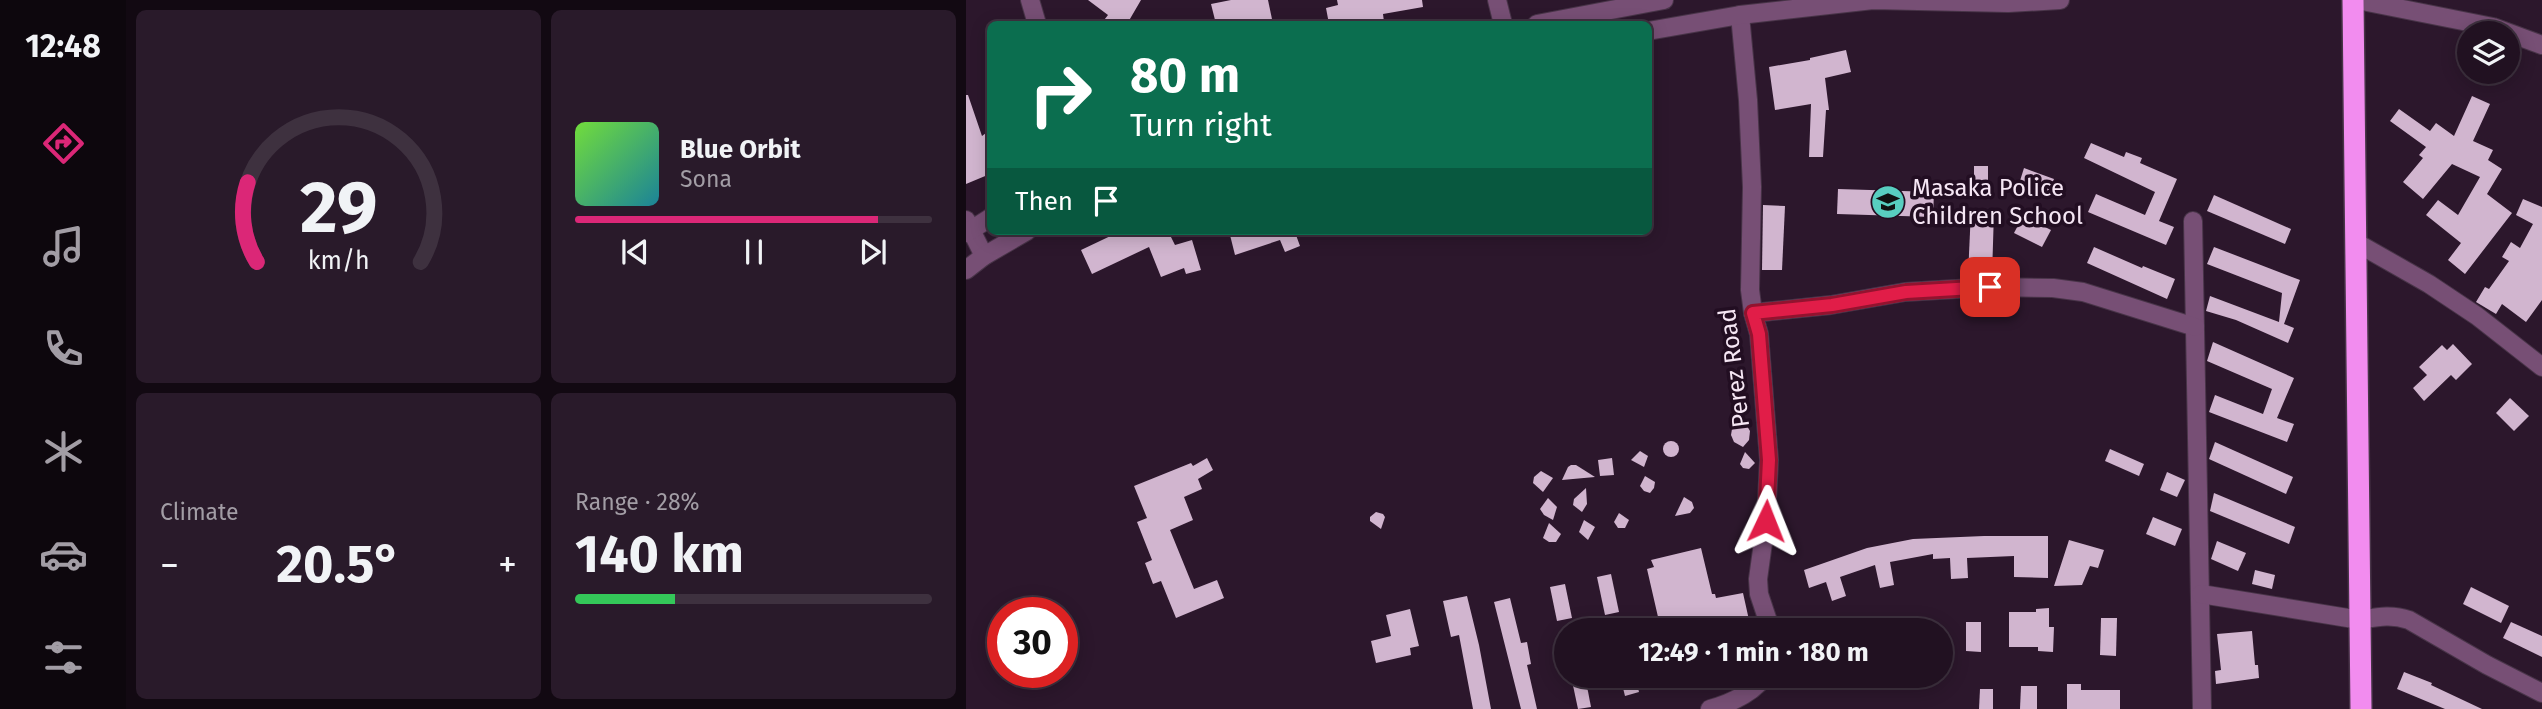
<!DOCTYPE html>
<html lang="en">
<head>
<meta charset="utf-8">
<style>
	:root { --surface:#211121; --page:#291a2a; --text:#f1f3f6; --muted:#a29da5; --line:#3e313f; --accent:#db2777 }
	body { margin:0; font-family:"Fira Sans",sans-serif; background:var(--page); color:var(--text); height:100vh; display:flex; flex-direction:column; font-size:26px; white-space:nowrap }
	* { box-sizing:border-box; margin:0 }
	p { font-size:23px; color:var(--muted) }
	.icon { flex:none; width:38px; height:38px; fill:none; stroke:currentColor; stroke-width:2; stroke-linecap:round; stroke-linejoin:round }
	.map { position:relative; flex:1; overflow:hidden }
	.drawer { display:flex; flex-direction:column; gap:10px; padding:10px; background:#120912; width:840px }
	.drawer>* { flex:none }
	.banner { position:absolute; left:21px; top:21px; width:665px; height:214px; border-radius:10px; box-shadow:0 4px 18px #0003,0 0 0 2px var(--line); background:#0b6e4f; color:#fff; overflow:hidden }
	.buttons { position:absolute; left:1491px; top:21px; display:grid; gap:14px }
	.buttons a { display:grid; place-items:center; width:63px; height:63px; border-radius:50%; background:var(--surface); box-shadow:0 4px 18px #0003,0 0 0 2px var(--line); font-size:35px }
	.speed { position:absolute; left:21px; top:597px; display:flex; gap:14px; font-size:35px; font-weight:700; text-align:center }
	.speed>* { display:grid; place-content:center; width:91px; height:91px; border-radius:50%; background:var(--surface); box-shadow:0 4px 18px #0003,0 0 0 2px var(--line); line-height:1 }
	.speed .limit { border:10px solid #d22; background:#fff; color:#111 }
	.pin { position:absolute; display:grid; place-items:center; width:60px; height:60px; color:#fff; margin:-30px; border-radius:14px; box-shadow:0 4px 10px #0006 }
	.me { position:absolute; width:77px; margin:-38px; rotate:2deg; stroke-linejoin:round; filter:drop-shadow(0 0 5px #0008) }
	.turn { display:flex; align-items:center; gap:24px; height:147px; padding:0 28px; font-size:32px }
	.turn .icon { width:91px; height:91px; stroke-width:2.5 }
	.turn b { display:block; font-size:49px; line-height:60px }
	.then { display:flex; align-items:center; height:66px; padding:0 28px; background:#0003; gap:14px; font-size:26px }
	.big { font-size:52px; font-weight:700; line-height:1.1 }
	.drawer .widget { flex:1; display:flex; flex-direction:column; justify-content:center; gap:10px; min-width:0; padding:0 24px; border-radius:10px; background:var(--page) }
	.drawer .dial { align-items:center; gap:0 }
	.dial svg { height:182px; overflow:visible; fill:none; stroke:var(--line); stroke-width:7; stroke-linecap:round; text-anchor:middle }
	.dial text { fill:var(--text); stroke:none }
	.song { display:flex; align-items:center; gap:21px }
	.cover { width:84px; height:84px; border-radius:10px; background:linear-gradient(135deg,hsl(100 70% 55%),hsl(190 70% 35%)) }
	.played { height:7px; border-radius:4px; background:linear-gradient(90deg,var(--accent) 85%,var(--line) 85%) }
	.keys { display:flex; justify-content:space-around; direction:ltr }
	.heat { display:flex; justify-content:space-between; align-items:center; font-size:38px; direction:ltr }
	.charge { height:10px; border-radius:5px; background:linear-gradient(90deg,#34c759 28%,var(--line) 0) }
	.drawer .tiles { flex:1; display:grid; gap:10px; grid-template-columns:repeat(2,1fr) }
	.trip { position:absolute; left:588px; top:618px; width:399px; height:70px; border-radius:35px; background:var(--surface); box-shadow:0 4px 18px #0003,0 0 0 2px var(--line); font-weight:700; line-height:70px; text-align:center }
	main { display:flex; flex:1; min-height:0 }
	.tab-bar { display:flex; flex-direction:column; width:126px; justify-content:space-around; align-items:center; background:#0d070d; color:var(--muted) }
	.tab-bar .icon { width:49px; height:49px }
	.tab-bar .selected { color:var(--accent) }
	.tab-bar b { font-size:32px; color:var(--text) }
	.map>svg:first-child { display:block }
	.building { fill:#d1b5cf }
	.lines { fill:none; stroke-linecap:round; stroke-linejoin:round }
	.minor-casing { stroke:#483448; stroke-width:20 }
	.highway-casing { stroke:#483448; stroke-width:24 }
	.minor { stroke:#774f75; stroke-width:18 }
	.highway { stroke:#f28cef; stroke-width:21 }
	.route-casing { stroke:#92132f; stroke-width:18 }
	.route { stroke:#e11d48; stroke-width:12 }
	.labels { text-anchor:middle; stroke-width:7; stroke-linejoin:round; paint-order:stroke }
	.poi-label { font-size:24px; fill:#f5e6f4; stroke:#220e22; text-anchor:start }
	.street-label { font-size:24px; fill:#f5e6f4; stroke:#220e22 }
</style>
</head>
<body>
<main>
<nav class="tab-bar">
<b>12:48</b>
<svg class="icon selected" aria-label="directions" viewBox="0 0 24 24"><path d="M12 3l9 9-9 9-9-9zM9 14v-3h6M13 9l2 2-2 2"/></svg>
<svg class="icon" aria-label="music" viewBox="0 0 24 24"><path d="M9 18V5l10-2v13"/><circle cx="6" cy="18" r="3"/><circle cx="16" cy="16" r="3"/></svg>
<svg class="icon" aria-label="phone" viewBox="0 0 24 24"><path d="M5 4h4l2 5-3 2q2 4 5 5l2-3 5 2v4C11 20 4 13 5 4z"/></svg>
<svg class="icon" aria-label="climate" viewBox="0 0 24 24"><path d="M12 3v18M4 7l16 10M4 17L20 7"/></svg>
<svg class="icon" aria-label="car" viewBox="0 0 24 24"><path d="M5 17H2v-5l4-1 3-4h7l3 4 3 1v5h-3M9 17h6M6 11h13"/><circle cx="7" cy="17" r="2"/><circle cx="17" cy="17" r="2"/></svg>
<svg class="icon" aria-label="filters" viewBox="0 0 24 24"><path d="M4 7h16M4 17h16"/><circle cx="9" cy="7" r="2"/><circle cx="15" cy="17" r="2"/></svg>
</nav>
<section class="drawer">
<div class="tiles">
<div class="widget dial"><svg viewBox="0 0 100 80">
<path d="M14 69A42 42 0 1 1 86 69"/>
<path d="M14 69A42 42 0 0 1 10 34" stroke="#db2777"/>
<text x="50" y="56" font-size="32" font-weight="700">29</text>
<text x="50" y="72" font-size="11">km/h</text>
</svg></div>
<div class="widget">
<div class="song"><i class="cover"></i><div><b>Blue Orbit</b><p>Sona</p></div></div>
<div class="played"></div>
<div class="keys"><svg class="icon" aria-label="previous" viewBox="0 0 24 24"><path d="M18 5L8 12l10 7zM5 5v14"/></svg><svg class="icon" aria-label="pause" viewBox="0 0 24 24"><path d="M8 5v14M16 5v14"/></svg><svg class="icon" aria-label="next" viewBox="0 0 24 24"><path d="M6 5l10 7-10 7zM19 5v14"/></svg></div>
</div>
<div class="widget"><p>Climate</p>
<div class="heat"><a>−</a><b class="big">20.5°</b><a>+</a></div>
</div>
<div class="widget"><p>Range · 28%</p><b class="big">140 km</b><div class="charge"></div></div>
</div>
</section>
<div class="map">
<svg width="1576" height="709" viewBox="0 0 1576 709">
	<rect width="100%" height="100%" fill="#2c172c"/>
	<g class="building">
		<polygon points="122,0 175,0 161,24 135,24 142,15"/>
		<polygon points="265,0 302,0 307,24 250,24 245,4"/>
		<polygon points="371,0 456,0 457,7 417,14 418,22 405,24 363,24 360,8 372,5"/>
		<polygon points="880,50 885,72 859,78 863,110 860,110 857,157 843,157 845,104 809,110 803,67 844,60 844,58"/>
		<polygon points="0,95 2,95 16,136 24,130 24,174 0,184"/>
		<polygon points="1506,96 1524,104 1507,141 1527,150 1522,160 1536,169 1521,194 1546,213 1499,274 1482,260 1495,243 1460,215 1472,200 1492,215 1514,177 1486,164 1457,199 1437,182 1457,158 1453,155 1460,147 1424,121 1433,109 1464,131 1470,123 1488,136"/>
		<polygon points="1125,143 1158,157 1160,152 1176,158 1174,163 1211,179 1193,221 1208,227 1200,245 1122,212 1130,194 1179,215 1189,192 1118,158"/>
		<rect x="1008" y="166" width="14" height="17"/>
		<polygon points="1058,168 1088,179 1082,195 1053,184"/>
		<polygon points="872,189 968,192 967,217 871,214"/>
		<polygon points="1248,195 1325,229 1319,244 1241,211"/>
		<polygon points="1557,199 1576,207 1576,300 1560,322 1536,304 1530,314 1510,302 1519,287 1523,289 1543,261 1536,257 1545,242 1554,248 1567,224 1550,215"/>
		<polygon points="797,205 819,206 816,270 796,270"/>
		<polygon points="1005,210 1028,211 1026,276 1002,276"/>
		<polygon points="1057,216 1085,230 1076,247 1048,233"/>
		<polygon points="155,231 202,231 209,245 226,240 235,270 220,274 218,268 195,277 183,247 126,274 115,250"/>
		<polygon points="263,231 332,231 330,235 334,246 319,252 314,240 269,255"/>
		<polygon points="1128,247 1176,268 1177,266 1209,279 1201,299 1121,263"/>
		<polygon points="1248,247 1334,280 1318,324 1328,328 1322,343 1270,320 1240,311 1244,296 1313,322 1316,293 1241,264"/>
		<polygon points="1247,342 1328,378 1311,418 1328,424 1321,442 1243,412 1249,395 1297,414 1306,389 1241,361"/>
		<polygon points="1487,344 1506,364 1490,380 1485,375 1458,401 1447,388 1461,375 1453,367 1476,345 1481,350"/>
		<polygon points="1544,398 1563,416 1548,431 1530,413"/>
		<polygon points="772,424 781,426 784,431 783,440 777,447 768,442 765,435 766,429"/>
		<circle cx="705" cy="449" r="8"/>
		<polygon points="1249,442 1327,477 1320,494 1243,459"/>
		<polygon points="1144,449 1178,464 1173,476 1139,461"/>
		<polygon points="674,451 682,456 678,467 665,460"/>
		<polygon points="779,452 789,463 783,469 777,468 774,464"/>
		<polygon points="241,458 247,470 232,479 236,489 218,497 227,520 204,530 228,589 251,580 258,598 210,618 195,581 187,584 179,563 186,560 171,522 181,518 168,486 225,463 227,466"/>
		<polygon points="646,458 648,475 634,476 632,460"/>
		<polygon points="605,465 610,465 629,477 596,480 602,467"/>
		<polygon points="575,471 587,478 577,492 567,483 568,477"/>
		<polygon points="1201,472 1219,480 1211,497 1194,490"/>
		<polygon points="679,476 689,482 688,488 684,493 678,491 674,486"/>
		<polygon points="620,488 621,504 616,512 607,505 608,499"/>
		<polygon points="1248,493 1329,527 1323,544 1244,511"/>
		<polygon points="718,497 726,502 728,508 724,513 709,516"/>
		<polygon points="582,498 591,507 587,520 578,515 574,509"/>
		<polygon points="410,512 417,514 419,517 415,529 404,521 404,517"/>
		<polygon points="653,513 663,520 659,528 652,528 648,522"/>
		<polygon points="1187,517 1216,529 1209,546 1180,534"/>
		<polygon points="618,520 629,527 622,540 613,532"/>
		<polygon points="583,523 595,534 590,542 583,542 577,538"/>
		<polygon points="1018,536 1082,536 1082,578 1048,577 1048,556 1001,558 1002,578 985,579 984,558 967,559 967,554 924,562 928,585 914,588 909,565 874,577 880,596 866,601 860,582 843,588 838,570 901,548 947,539"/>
		<polygon points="1103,540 1138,550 1132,568 1124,566 1116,585 1088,586"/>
		<polygon points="1251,541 1280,553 1272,571 1245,559"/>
		<polygon points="735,548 746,594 749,594 750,598 777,593 785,629 695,630 681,569 688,567 685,560"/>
		<polygon points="1289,570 1309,575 1306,589 1286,584"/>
		<polygon points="645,574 653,612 639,615 631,577"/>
		<polygon points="599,584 606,618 591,621 584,587"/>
		<polygon points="1505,587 1543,606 1535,623 1497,604"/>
		<polygon points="501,596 513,645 525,709 507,709 493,635 485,637 477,601"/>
		<polygon points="544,598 555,643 561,642 565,664 561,665 571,709 555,709 528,602"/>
		<polygon points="1083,608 1083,627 1088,627 1087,652 1072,651 1072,647 1043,647 1043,612 1070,612 1070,609"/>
		<polygon points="444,609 453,646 444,648 445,655 410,663 405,641 425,636 420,615"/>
		<polygon points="1135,618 1151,618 1150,656 1134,655"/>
		<polygon points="1000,622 1015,622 1015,652 1000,651"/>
		<polygon points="1545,622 1576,636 1576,657 1537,638"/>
		<polygon points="1286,631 1289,665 1292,665 1293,678 1250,684 1249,671 1255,670 1251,634"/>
		<polygon points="1438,672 1466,683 1465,685 1516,709 1479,709 1431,689"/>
		<polygon points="605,676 619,676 625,707 612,709"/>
		<polygon points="654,676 669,676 673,692 659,696"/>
		<polygon points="740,676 780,676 780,680 776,683 743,689"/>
		<polygon points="1101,684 1115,684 1115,690 1154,690 1154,709 1101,709"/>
		<polygon points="1055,686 1071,686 1071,709 1054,709"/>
		<polygon points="1014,689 1027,689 1027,709 1013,709"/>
	</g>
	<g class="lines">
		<g class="minor-casing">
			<g id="minor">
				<polyline points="64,0 71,24"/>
				<polyline points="531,0 537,24"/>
				<polyline points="1391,0 1527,27 1576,45"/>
				<polyline points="774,15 782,100 786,187 784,290 787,313 793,334 803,460 800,521 792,579 793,594 805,630"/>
				<polyline points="571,24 698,0"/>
				<polyline points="682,31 774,15 907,0 1042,3 1094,0"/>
				<polyline points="0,220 18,256"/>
				<polyline points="1227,221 1236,709"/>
				<polyline points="0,233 24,218"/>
				<polyline points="1391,243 1463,284 1511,316 1576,367"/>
				<polyline points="0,270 18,256 61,231"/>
				<polyline points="787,313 865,305 939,292 1024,287 1087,288 1117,292 1229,327"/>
				<path d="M 1235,594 L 1394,620 C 1412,617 1425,614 1443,620 L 1521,665 L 1576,693"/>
				<path d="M 744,709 C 765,703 786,694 799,676"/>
			</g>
		</g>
		<g class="highway-casing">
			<polyline id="highway" points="1387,0 1395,709"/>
		</g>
		<use href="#minor" class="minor"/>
		<use href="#highway" class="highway"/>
	</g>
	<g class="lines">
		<g class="route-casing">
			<polyline id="route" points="800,521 803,460 793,334 787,313 866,305 940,292 1024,287"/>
		</g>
		<use href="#route" class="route"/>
	</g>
	<defs>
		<g id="school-disc" transform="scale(1.75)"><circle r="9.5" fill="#58cec0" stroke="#220e22"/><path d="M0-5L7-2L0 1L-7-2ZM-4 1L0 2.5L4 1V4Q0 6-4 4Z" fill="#111"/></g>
	</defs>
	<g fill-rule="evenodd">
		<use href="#school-disc" x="922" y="202"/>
	</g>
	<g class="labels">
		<g class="poi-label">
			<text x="946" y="196">Masaka Police<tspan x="946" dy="28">Children School</tspan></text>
		</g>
		<g class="street-label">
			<text transform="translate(768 368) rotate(-97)" y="8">Perez Road</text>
		</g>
	</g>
</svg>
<div class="buttons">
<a><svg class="icon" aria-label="layers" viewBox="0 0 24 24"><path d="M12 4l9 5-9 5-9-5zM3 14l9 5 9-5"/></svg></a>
</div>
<div class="speed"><div class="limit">30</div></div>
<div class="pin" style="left:1024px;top:287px;background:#d93025"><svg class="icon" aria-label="arrive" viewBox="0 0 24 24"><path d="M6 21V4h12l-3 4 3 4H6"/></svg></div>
<svg class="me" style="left:800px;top:521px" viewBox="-20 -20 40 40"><path d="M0-17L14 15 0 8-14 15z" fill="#e11d48" stroke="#fff" stroke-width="4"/></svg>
<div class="trip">12:49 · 1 min · 180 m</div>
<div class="banner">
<div class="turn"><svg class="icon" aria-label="right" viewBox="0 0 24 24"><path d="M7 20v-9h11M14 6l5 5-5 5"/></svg><div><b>80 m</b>Turn right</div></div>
<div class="then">Then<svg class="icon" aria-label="arrive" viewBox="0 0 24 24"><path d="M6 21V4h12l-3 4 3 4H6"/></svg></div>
</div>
</div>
</main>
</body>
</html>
